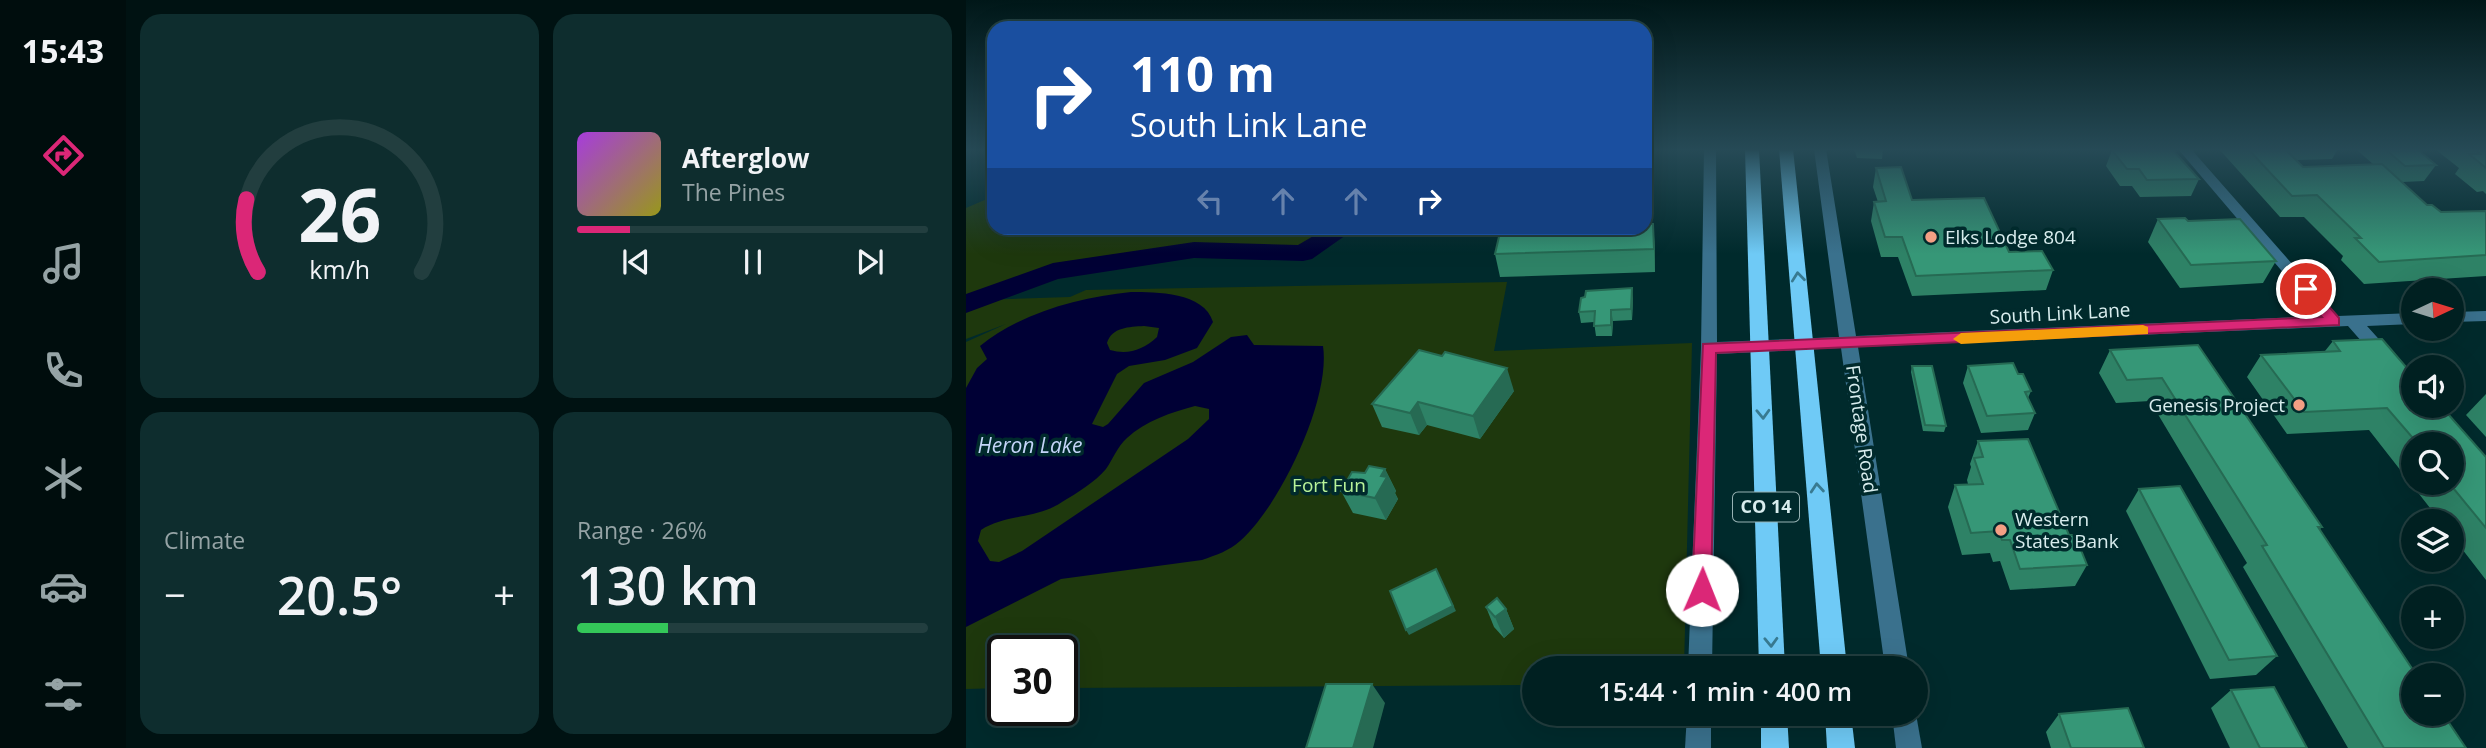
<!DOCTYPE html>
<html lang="en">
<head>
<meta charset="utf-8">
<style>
	:root { --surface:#002021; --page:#0e2d2e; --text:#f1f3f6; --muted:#95a3a5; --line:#223e3f; --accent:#db2777 }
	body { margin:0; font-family:"Open Sans",sans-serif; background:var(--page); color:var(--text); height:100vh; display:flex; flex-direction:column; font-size:26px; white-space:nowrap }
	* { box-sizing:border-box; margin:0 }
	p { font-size:23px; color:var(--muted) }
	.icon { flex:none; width:38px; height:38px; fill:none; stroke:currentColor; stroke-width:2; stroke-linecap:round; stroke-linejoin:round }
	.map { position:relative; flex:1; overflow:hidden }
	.panel { display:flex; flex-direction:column; gap:14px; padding:14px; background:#001212; width:840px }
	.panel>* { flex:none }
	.guide { position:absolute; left:21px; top:21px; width:665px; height:214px; border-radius:21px; box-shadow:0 7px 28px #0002,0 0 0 2px var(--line); background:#1a4fa0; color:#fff; overflow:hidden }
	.needle { width:46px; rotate:86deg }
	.fabs { position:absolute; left:1435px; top:278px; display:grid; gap:14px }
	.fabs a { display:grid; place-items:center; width:63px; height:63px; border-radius:50%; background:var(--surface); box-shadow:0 7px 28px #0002,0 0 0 2px var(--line); font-size:35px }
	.speed { position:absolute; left:21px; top:635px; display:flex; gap:14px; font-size:35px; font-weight:700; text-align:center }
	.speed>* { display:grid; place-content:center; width:91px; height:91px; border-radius:50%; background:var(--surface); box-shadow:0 7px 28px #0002,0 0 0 2px var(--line); line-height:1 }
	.speed .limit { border:4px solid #111; border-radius:10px; background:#fff; color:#111 }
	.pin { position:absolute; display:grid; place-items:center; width:60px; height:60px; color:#fff; margin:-30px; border:4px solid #fff; border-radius:50%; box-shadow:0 2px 7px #0007 }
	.me { position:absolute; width:77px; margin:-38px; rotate:1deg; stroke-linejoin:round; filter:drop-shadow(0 0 5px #0008) }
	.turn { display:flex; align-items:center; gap:24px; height:147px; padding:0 28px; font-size:32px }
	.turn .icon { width:91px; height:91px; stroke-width:2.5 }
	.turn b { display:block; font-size:49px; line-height:60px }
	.lanes { display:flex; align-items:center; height:66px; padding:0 28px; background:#0003; justify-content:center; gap:35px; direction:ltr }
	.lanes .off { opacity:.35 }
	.big { font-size:52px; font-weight:600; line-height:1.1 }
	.panel .widget { flex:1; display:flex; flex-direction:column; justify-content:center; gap:10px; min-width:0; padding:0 24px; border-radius:21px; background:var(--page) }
	.panel .dial { align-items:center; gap:0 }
	.dial svg { height:182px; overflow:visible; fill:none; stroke:var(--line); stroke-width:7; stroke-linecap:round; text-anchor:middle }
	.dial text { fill:var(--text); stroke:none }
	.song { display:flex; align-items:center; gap:21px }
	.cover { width:84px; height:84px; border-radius:10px; background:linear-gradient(135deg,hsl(280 70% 55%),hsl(60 70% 35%)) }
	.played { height:7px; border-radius:4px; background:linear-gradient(90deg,var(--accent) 15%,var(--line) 15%) }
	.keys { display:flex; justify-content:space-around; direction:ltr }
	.heat { display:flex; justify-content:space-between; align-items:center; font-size:38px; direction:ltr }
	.charge { height:10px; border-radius:5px; background:linear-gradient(90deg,#34c759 26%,var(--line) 0) }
	.panel .tiles { flex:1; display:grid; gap:14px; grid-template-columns:repeat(2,1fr) }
	.trip { position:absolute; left:556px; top:656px; width:406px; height:70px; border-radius:35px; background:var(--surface); box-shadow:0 7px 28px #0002,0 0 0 2px var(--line); font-weight:600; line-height:70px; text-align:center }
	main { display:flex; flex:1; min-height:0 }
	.tab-bar { display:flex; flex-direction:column; width:126px; justify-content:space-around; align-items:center; background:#000d0d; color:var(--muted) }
	.tab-bar .icon { width:49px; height:49px }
	.tab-bar .current { color:var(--accent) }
	.tab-bar b { font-size:32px; color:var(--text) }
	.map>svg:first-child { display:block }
	.green { fill:#1e380d }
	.water { fill:#000035; fill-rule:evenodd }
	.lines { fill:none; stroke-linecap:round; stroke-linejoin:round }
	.river { fill:#000035; fill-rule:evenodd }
	.minor { fill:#3a718d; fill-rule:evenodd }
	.trunk { fill:#6fcaf6; fill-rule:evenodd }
	.wall { fill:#2e8266; fill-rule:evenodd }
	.shaded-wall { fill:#266a53 }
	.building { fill:#369777; stroke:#266a53; stroke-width:2 }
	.oneway { stroke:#387a91 }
	.route { fill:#db2777; stroke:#8e194d; stroke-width:2 }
	.slow { fill:#f59e0b }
	.poi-dot { fill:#f39f84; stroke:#002a2c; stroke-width:2.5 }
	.labels { text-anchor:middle; stroke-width:7; stroke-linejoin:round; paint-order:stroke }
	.shield { fill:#002a2c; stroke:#97b2b4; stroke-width:2 }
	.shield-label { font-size:18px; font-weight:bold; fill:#d8edee }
	.poi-label { font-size:19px; fill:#d8edee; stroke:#002a2c; text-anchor:start }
	.street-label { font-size:19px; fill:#d8edee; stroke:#002a2c }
	.park-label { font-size:19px; fill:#b8f399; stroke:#002a2c }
	.water-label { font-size:21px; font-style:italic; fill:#c4d5f9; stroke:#002a2c }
</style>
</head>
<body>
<main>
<nav class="tab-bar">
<b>15:43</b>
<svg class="icon current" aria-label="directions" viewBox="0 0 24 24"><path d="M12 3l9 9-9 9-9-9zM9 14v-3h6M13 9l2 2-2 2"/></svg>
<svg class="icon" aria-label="music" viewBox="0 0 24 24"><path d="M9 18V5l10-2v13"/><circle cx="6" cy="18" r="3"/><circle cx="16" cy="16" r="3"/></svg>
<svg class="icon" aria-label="phone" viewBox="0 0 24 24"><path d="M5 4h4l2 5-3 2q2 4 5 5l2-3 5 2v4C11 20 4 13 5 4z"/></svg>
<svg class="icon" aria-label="climate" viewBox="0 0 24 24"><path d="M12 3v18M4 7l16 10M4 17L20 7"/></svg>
<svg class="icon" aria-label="car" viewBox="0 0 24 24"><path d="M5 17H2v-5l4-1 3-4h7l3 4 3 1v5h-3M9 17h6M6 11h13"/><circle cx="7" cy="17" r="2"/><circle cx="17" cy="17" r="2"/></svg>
<svg class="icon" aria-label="filters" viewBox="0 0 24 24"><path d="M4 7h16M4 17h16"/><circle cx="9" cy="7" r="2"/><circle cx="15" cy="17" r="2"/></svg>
</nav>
<section class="panel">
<div class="tiles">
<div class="widget dial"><svg viewBox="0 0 100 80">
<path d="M14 69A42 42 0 1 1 86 69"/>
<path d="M14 69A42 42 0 0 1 9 37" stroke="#db2777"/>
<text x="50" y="56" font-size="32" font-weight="700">26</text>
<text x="50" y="72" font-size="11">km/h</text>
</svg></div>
<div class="widget">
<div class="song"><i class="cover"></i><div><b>Afterglow</b><p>The Pines</p></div></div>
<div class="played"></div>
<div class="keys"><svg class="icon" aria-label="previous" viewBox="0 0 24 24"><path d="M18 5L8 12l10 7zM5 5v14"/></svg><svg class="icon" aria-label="pause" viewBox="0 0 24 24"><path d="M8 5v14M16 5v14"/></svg><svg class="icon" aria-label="next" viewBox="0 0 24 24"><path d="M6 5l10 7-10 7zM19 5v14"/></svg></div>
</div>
<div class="widget"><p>Climate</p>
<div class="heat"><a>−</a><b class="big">20.5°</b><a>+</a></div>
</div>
<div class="widget"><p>Range · 26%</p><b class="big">130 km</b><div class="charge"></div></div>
</div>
</section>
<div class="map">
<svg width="1520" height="748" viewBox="0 0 1520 748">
	<rect width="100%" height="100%" fill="#002a2c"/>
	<polygon class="green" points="28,196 28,228 378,228 337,253 228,250 87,271 15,300 104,297 120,290 541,282 528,351 726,343 718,668 569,668 569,685 96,688 96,651 37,651 37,688 0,689 0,342 40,324 0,339 0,208"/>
	<path class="water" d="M 165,292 C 190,292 238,292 247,322 L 231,348 L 199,360 L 163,366 L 151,374 L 126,424 L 137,427 L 142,424 L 178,383 L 227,362 L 265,337 L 281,335 L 288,345 L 357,346 C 365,399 314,506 274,541 C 263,551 250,555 236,560 L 95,579 L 0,627 L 0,388 L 11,368 L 21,359 L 14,346 C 54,313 114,297 165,292 ZM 178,326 L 193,328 L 191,337 C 177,350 162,355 144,350 L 141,343 C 146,327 163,327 178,326 ZM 229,406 L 243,409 L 243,419 L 222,439 L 56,551 L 33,562 L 24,561 L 12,541 L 15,530 C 40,514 71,519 96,502 C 111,493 129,482 140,469 C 147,459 151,447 161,438 C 179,421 206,412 229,406 Z"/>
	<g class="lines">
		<polygon class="river" points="361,228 390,228 346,259 337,261 228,258 92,279 0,313 0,294 87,263 228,242 332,245"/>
		<g class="minor">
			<polygon points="738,149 750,149 751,342 873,337 848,149 860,149 890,336 1354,316 1212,149 1225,149 1372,316 1447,313 1447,324 1401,326 1447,377 1447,394 1441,393 1382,326 892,347 943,668 919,668 875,348 751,354 746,668 722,668 735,348"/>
			<polygon points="1520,311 1520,321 1486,322 1486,312"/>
			<polygon points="721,714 745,714 745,748 719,748"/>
			<polygon points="926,714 950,714 956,748 930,748"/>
		</g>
		<g class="trunk">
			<polygon points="779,149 793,149 819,668 793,668"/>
			<polygon points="813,149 827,149 881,668 855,668"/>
			<polygon points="795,714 821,714 823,748 795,748"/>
			<polygon points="859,714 885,714 889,748 861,748"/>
		</g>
	</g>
	<g class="wall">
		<polygon points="679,149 682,149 683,164 679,164"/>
		<polygon points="888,149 917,149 916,159 891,158"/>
		<polygon points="1148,149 1206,149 1233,179 1225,196 1174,197 1166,186 1154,186 1140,166 1146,150"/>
		<polygon points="1253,149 1372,149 1366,159 1330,160 1337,167 1407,164 1391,150 1392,149 1451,149 1470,165 1458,181 1436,182 1461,205 1475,212 1520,211 1520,276 1398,284 1375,260 1377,256 1338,217 1314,217"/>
		<polygon points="1469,149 1520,149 1520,194 1517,191 1511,192 1489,174 1493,168"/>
		<polygon points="910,168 946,200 1043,252 1087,270 1080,290 946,296 932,257 915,257 905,221 908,202 912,202 907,187"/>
		<polygon points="1192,219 1222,221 1310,261 1297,283 1214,288 1182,242"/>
		<polygon points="689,247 689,272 534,277 529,254"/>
		<polygon points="667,298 666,320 647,321 646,336 630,336 628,322 615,323 613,312"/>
		<path d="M 1367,341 L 1520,457 L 1520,580 L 1486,536 L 1486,522 L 1475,522 L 1403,430 L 1321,434 L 1281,377 L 1295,355 L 1359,351 ZM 1447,444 L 1486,444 L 1486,483 L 1447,483 Z"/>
		<polygon points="1232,345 1356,527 1353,530 1500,748 1382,748 1277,567 1281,563 1184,401 1150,403 1133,373 1144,350"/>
		<polygon points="946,366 980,426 978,432 957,431 945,372"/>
		<polygon points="1002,366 1052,374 1065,391 1062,398 1069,413 1062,430 1015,433 997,383"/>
		<polygon points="548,391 514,439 461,425 453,435 416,427 406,404"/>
		<polygon points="1520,394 1520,437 1500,415"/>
		<polygon points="1012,441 1103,535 1121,565 1109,586 1044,590 1034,561 1027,562 1024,553 996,555 982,507 989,485 1002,484 1001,480 1005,467 1004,464"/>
		<polygon points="419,469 430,491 429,493 432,499 420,520 387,513 375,491 399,473"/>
		<polygon points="1173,489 1311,656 1290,675 1244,679 1160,511"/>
		<polygon points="520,607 540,609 548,629 538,638 528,627"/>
		<polygon points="1265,690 1341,748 1264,748 1245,708"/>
		<polygon points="1093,714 1178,748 1085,748 1080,732"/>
	</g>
	<g class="shaded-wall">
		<polygon points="687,224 689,247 689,272 688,249"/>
		<polygon points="666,288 667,298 666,320 665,309"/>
		<polygon points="645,310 647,321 646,336 645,325"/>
		<polygon points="541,368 548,391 514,439 507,416"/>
		<polygon points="452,402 461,425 453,435 444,413"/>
		<polygon points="419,469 430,491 429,493 432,499 420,520 409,498 415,476"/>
		<polygon points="470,569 490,611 443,635 440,630"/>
		<polygon points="540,609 548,629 538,638 529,617"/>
		<polygon points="406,684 419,703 407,748 387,748"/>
	</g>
	<g class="building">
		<polygon points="1158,149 1206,149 1233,179 1181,180 1173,169 1161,169 1146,150"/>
		<polygon points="1282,149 1319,149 1337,167 1416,164 1461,205 1466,205 1475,212 1520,211 1520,255 1413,262 1389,238 1395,238 1351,195 1326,196"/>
		<polygon points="1419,149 1451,149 1470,165 1439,166"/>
		<polygon points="1508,149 1520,149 1520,168 1503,154 1514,154"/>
		<polygon points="935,167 946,200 1018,198 1043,252 1076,251 1087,270 950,276 936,237 919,237 908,202 920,201 910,168"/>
		<polygon points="1219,218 1222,221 1274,219 1310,261 1225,265 1192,219"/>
		<polygon points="679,224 687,224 688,249 529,254 535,228 679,228"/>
		<polygon points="666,288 665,309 645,310 645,325 628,326 629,311 613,312 615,298 619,297 620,291"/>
		<polygon points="1416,339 1447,375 1447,406 1475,406 1520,457 1520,528 1483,483 1486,483 1486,444 1452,444 1421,408 1338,412 1295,355 1374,351 1367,341"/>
		<polygon points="1232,345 1356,527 1352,527 1451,676 1447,676 1447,714 1477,714 1500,748 1418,748 1296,546 1301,545 1196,378 1161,380 1144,350"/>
		<polygon points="453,350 476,356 479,352 541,368 507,416 452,402 444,413 406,404"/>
		<polygon points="1047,363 1052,374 1057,374 1065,391 1059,392 1069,413 1021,416 1002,366"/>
		<polygon points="946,366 966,366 980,426 959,425"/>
		<polygon points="1062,439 1103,535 1109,535 1121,565 1054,569 1044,540 1036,540 1033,531 1005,533 989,485 1017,484 1008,458 1017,457 1012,441"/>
		<polygon points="403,466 419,469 415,476 421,477 409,498 375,491 386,472 399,473"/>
		<polygon points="1214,486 1311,656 1263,660 1173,489"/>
		<polygon points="470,569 487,606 440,630 424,591"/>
		<polygon points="531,598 540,609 529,617 520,607"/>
		<polygon points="360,684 406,684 387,748 340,748"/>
		<polygon points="1308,687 1341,748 1294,748 1265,690"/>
		<polygon points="1162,708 1178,748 1105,748 1093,714"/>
	</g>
	<defs><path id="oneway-chevron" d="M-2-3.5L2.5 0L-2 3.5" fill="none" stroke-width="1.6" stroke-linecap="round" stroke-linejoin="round" transform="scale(1.75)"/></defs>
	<g class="oneway">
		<use href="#oneway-chevron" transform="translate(832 277) rotate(-96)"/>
		<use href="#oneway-chevron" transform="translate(797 414) rotate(88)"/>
		<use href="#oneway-chevron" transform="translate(851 488) rotate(-95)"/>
		<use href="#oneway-chevron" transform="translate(805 642) rotate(88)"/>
	</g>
	<linearGradient id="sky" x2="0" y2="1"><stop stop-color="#001718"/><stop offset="0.59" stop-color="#264a56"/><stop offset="1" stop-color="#264a56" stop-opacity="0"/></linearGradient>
	<rect width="1520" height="254" fill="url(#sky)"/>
	<polygon class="route" points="1340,285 1345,286 1373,318 1373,325 750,353 745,590 743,597 736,599 728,597 726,590 737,344 1356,317 1333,289"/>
	<polygon class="slow" points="1177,325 1182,327 1182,334 995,344 987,339 995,333"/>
	<g class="poi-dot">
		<circle cx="965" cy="237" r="7"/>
		<circle cx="1333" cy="405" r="7"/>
		<circle cx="1035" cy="530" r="7"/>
	</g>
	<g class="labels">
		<rect class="shield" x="767" y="492.5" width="66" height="29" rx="5"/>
		<g class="shield-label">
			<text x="800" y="513">CO 14</text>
		</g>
		<g class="poi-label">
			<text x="979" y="244">Elks Lodge 804</text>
			<text x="1319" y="412" text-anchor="end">Genesis Project</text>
			<text x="1049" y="526">Western<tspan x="1049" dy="22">States Bank</tspan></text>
		</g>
		<g class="street-label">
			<text transform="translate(1094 313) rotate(-3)" y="7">South Link Lane</text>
			<text transform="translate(896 429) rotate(82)" y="7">Frontage Road</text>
		</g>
		<g class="park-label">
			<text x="363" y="492">Fort Fun</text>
		</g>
		<g class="water-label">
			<text x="64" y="453">Heron Lake</text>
		</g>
	</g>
</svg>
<div class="fabs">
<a><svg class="needle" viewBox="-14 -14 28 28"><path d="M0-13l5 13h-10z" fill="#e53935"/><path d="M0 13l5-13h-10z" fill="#95a3a5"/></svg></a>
<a><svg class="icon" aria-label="sound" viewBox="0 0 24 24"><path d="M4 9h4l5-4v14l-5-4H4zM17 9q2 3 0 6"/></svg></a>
<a><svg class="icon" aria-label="search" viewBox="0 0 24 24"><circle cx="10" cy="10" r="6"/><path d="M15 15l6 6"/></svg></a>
<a><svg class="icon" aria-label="layers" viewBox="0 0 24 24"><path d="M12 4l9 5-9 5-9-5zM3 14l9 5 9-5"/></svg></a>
<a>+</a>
<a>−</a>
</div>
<div class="speed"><div class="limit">30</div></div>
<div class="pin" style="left:1340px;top:289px;background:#d93025"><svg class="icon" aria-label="arrive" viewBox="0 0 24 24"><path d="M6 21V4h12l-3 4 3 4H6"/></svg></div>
<svg class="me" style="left:736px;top:590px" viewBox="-20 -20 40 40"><circle r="19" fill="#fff"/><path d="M0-13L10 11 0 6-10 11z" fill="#db2777"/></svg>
<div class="trip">15:44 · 1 min · 400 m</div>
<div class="guide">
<div class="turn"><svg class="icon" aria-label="right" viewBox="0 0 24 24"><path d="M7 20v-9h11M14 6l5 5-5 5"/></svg><div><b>110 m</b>South Link Lane</div></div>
<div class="lanes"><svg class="icon off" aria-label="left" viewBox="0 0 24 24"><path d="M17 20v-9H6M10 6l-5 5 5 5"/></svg><svg class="icon off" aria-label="ahead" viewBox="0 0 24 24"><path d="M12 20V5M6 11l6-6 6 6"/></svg><svg class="icon off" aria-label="ahead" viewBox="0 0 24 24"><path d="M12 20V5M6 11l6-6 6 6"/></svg><svg class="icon" aria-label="right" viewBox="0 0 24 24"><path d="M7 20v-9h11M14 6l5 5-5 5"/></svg></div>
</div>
</div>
</main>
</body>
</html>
